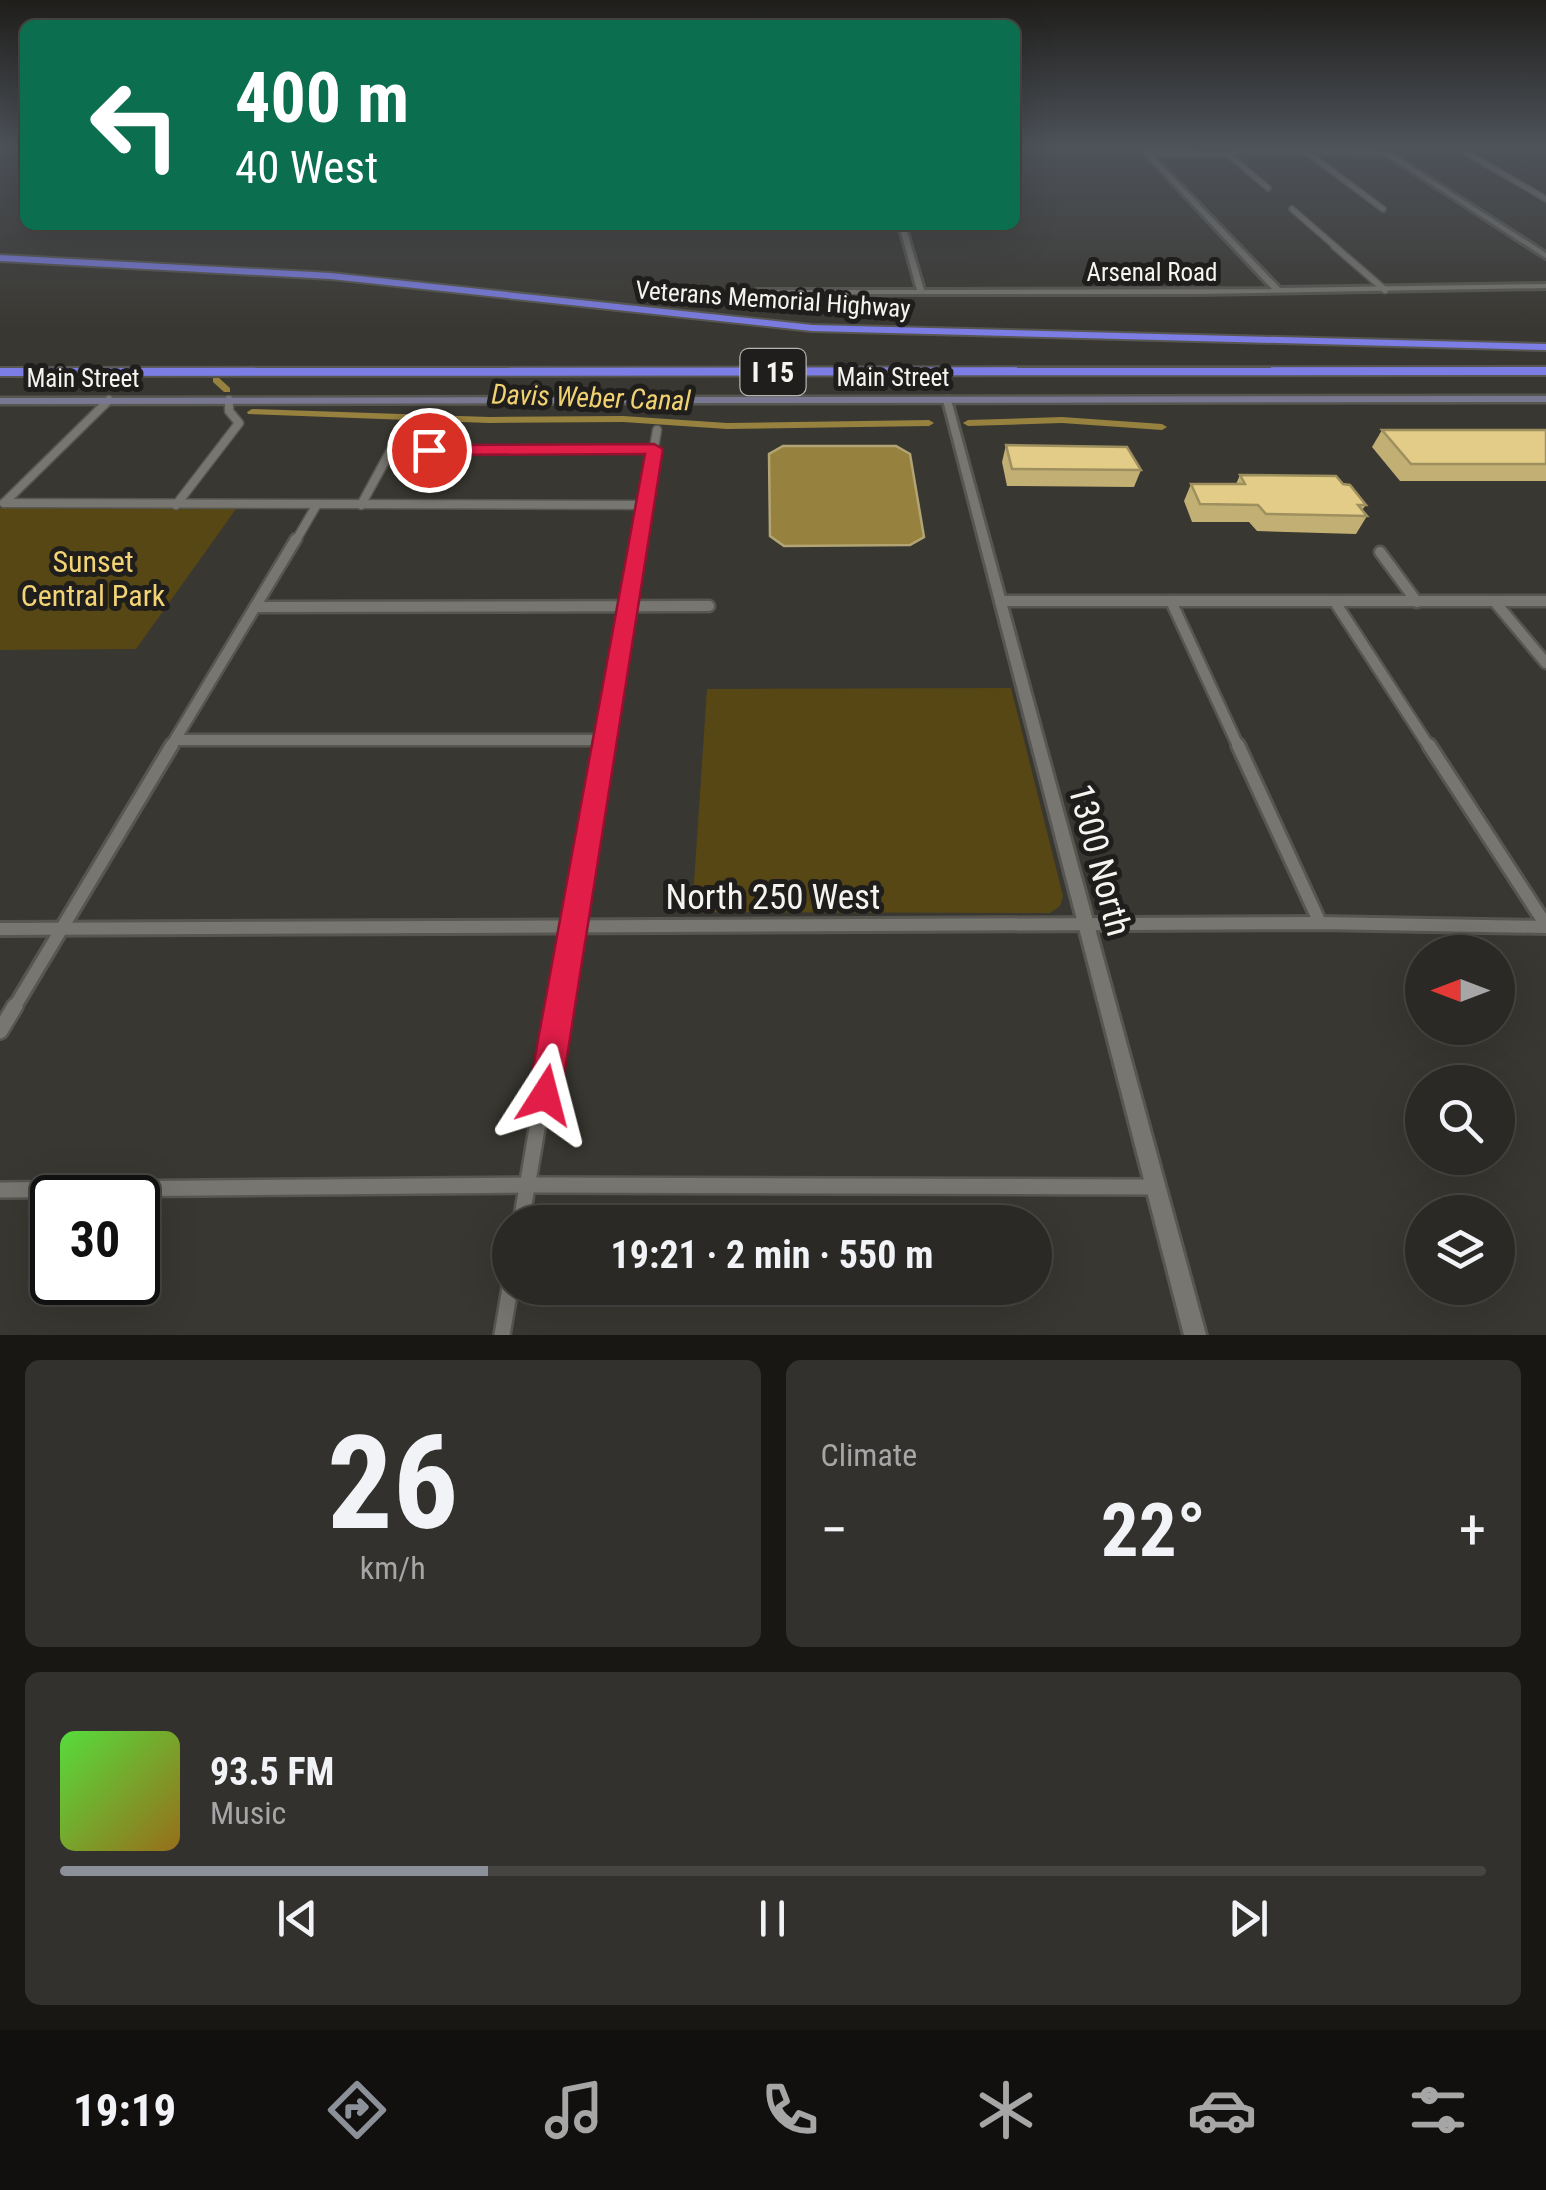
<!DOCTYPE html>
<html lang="en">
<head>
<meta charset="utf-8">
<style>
	:root { --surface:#2b2925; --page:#33312d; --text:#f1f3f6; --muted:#a6a6a7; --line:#474542; --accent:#8c9099 }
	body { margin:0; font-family:"Roboto Condensed",sans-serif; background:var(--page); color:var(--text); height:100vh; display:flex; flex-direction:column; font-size:38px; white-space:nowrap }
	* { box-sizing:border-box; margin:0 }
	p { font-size:32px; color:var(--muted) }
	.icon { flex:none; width:55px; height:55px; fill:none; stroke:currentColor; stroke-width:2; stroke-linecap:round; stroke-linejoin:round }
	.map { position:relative; height:1335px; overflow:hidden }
	.side { display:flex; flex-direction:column; gap:25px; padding:25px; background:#181714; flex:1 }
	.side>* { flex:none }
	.banner { position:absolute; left:20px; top:20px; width:1000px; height:210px; border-radius:15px; box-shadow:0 10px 40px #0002,0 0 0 2px var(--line); background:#0b6e4f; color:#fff; overflow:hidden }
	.needle { width:65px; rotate:270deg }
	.tools { position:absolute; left:1405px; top:935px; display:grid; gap:20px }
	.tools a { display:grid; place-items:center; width:110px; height:110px; border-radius:50%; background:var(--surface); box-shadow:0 10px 40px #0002,0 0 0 2px var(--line); font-size:50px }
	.speed { position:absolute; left:30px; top:1175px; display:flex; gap:20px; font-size:50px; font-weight:700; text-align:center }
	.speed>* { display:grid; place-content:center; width:130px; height:130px; border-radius:50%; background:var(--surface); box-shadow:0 10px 40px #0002,0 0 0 2px var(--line); line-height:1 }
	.speed .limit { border:5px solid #111; border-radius:15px; background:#fff; color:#111 }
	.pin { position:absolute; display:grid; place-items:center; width:85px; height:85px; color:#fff; margin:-42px; border:5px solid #fff; border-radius:50%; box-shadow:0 2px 10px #0007 }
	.me { position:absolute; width:110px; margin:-55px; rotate:9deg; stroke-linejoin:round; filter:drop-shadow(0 0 8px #0008) }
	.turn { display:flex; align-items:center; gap:35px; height:210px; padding:0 50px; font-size:45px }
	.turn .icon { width:130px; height:130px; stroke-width:2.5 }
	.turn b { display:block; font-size:70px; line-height:85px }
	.big { font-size:75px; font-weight:700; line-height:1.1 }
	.side .tile { flex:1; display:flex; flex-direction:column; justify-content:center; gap:15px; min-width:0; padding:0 35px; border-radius:15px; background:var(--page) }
	.side .dial { align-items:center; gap:0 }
	.dial b { font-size:130px; line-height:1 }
	.song { display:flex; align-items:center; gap:30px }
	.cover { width:120px; height:120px; border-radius:15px; background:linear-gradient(135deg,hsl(110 70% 55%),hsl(40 70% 35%)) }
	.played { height:10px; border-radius:5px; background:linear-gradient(90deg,var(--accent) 30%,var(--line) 30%) }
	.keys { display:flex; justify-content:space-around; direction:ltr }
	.heat { display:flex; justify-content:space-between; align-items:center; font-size:55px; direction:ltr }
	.side .tiles { flex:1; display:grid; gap:25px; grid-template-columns:1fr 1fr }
	.tile:last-child { grid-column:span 2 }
	.trip { position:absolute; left:492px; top:1205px; width:560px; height:100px; border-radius:50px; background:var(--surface); box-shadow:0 10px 40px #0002,0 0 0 2px var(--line); font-weight:700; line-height:100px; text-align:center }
	.menu { display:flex; height:160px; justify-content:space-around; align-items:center; background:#11100f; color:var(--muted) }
	.menu .icon { width:70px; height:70px }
	.menu .on { color:var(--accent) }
	.menu b { font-size:45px; color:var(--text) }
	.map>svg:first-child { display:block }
	.green { fill:#564715 }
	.water { fill:#96813e; stroke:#b2a473; stroke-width:2.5 }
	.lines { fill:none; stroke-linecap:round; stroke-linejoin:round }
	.canal { fill:#96813e; fill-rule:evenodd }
	.minor-far5-casing { stroke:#575651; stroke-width:8 }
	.minor-far4-casing { stroke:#575651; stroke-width:9 }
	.minor-far3-casing { stroke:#575651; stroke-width:11 }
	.minor-far2-casing { stroke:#575651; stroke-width:15 }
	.minor-far1-casing { stroke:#575651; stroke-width:18 }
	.minor-casing { stroke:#575651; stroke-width:20 }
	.tertiary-casing { stroke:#575651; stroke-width:6 }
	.secondary-casing { stroke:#575651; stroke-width:5 }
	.motorway-casing { stroke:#575651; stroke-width:4 }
	.minor-far5 { stroke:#787670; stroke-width:5 }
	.minor-far4 { stroke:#787670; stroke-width:6 }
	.minor-far3 { stroke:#787670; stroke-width:8 }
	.minor-far2 { stroke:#787670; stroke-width:10 }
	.minor-far1 { stroke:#787670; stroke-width:12 }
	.minor { stroke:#787670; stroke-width:15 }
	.tertiary { fill:#787670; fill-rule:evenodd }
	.secondary { fill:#797893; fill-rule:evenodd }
	.motorway { fill:#7c7de5; fill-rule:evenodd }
	.wall { fill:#c2af74 }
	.building { fill:#e2cc87; stroke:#9e8f5e; stroke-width:2.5 }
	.route { fill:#e11d48; stroke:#92132f; stroke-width:2.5 }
	.labels { text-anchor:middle; stroke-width:10; stroke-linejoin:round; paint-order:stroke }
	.far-street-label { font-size:25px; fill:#f5f4f0; stroke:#1f1e1c }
	.shield { fill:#1f1e1c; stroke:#b5b4b0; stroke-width:2.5 }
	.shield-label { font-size:28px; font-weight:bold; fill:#f5f4f0 }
	.far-water-label { font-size:28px; font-style:italic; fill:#f1d272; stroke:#1f1e1c }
	.park-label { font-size:30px; fill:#f3d474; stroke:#1f1e1c }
	.near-street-label { font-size:35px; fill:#f5f4f0; stroke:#1f1e1c }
</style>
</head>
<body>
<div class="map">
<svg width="1546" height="1335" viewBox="0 0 1546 1335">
	<rect width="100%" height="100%" fill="#393731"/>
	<g class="green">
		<polygon points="0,508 236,509 136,649 0,650"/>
		<polygon points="1011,688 1063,896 1060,906 1050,913 692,912 707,689"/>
	</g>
	<polygon class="water" points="783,446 896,446 910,454 924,537 910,545 784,546 770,536 769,454"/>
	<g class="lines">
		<g class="canal">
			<polygon points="213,378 219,378 230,388 230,392 224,392 213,382"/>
			<polygon points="252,409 489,417 623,416 727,423 929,420 934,423 929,426 727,429 623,422 489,423 248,414 247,412"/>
			<polygon points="1062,417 1162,424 1167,427 1162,430 1062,423 968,426 963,423 968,420"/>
		</g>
		<g class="minor-far5-casing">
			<g id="minor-far5">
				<polyline points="1465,152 1546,199"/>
				<polyline points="1308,153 1383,209"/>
				<polyline points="1228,154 1268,188"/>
				<polyline points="1292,209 1337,248"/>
			</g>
		</g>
		<g class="minor-far4-casing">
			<polyline id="minor-far4" points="1334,246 1385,290"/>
		</g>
		<g class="minor-far3-casing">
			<g id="minor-far3">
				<polyline points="4,503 645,505"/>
				<polyline points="4,503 109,400"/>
				<polyline points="176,505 239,423 229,411 229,400"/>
				<polyline points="361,505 391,450 654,449"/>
				<polyline points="295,542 316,506"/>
				<polyline points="638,542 657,430"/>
			</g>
		</g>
		<g class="minor-far2-casing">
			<g id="minor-far2">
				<polyline points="1380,552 1417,602"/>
				<polyline points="1000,601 1546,601"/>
				<polyline points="1171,601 1239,748"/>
				<polyline points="1335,602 1430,748"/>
				<polyline points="1495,602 1546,663"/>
				<polyline points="255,607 709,606"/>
				<polyline points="175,740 603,740"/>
				<polyline points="170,748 296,539"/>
				<polyline points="602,748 638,539"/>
			</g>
		</g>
		<g class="minor-far1-casing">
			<g id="minor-far1">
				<polyline points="1238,745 1320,923"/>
				<polyline points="1429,745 1546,925"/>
				<polyline points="0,929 1320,923 1546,927"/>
				<polyline points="14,1008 172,745"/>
				<polyline points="558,1008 603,745"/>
			</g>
		</g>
		<g class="minor-casing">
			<g id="minor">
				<polyline points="0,1031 15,1006"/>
				<polyline points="0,1190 529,1185 1155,1187"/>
				<polyline points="521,1222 558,1006"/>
				<polyline points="502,1335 510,1288"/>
			</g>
		</g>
		<g class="tertiary-casing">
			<g id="tertiary">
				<polygon points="1237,148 1389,152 1546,253 1546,258 1544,257 1386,155 1238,152 1234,156 1152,155 1280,288 1546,284 1546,288 1198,294 757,294 753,292 757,290 917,290 899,225 905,225 924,290 1272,289 1144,153 1147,151 1227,152"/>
				<polygon points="947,397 951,400 1206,1335 1184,1335 943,400"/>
			</g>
		</g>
		<g class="secondary-casing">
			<polygon id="secondary" points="1546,396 1546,402 0,404 0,398"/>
		</g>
		<g class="motorway-casing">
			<g id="motorway">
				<polygon points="0,255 331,273 812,325 1546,344 1546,350 812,331 331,279 0,261"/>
				<polygon points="1546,367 1546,375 0,376 0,368"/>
			</g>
		</g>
		<use href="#minor-far5" class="minor-far5"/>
		<use href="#minor-far4" class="minor-far4"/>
		<use href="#minor-far3" class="minor-far3"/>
		<use href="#minor-far2" class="minor-far2"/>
		<use href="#minor-far1" class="minor-far1"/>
		<use href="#minor" class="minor"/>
		<use href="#tertiary" class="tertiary"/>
		<use href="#secondary" class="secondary"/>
		<use href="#motorway" class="motorway"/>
	</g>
	<g class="wall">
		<polygon points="1382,430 1546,430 1546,481 1400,481 1372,447"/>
		<polygon points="1006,445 1141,470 1134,487 1007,486 1002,462"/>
		<polygon points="1240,475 1343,484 1366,505 1362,510 1367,516 1356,534 1257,531 1249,522 1192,522 1184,501 1191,484 1236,484"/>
	</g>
	<g class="building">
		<polygon points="1382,430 1546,430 1546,464 1411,464"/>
		<polygon points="1006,445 1127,447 1141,470 1012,469"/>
		<polygon points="1240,475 1336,476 1343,484 1350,485 1366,505 1358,505 1367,516 1266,514 1258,505 1200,504 1191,484 1245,484"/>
	</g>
	<linearGradient id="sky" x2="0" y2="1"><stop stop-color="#1f1e1b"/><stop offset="0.44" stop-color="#4e535a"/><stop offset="1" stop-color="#4e535a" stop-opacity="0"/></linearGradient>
	<rect width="1546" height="331" fill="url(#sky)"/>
	<polygon class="route" points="654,444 663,449 561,1095 557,1107 545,1112 533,1107 528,1095 645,454 429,455 420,450 429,445"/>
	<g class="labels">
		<g class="far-street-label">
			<text x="1152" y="281">Arsenal Road</text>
			<text transform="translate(773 299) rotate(4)" y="9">Veterans Memorial Highway</text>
			<text x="893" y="386">Main Street</text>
			<text x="83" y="387">Main Street</text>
		</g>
		<rect class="shield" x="740.5" y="349" width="65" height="46" rx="8"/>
		<g class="shield-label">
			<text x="773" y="382">I 15</text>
		</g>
		<g class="far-water-label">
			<text transform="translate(591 397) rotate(2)" y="10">Davis Weber Canal</text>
		</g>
		<g class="park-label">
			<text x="93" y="572">Sunset<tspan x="93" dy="34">Central Park</tspan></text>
		</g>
		<g class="near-street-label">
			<text transform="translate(1100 860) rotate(75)" y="12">1300 North</text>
			<text x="773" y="909">North 250 West</text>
		</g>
	</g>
</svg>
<div class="tools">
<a><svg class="needle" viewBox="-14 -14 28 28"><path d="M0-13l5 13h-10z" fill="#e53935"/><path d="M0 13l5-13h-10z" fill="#a6a6a7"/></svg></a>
<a><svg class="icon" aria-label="search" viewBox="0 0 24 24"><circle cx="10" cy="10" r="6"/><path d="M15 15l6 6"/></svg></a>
<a><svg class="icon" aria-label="layers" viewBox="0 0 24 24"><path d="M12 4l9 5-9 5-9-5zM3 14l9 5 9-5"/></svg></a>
</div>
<div class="speed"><div class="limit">30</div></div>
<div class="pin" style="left:429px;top:450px;background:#d93025"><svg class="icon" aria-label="arrive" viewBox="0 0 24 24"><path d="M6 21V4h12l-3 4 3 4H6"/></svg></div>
<svg class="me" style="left:545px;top:1095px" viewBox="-20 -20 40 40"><path d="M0-17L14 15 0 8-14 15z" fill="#e11d48" stroke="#fff" stroke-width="4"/></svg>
<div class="trip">19:21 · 2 min · 550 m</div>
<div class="banner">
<div class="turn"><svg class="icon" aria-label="left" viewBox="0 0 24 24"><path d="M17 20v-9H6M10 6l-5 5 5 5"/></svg><div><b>400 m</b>40 West</div></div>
</div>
</div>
<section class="side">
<div class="tiles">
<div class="tile dial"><b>26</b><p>km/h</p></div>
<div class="tile"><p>Climate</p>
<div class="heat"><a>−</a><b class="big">22°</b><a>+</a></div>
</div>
<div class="tile">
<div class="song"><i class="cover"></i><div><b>93.5 FM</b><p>Music</p></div></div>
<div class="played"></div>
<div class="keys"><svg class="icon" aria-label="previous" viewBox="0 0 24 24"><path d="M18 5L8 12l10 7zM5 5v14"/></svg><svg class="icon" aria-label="pause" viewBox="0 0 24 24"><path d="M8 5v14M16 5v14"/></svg><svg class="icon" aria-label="next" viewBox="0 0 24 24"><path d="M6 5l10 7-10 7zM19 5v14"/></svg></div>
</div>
</div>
</section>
<nav class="menu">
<b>19:19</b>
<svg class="icon on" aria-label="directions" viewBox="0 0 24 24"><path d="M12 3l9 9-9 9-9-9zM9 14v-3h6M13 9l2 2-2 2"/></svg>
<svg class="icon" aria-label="music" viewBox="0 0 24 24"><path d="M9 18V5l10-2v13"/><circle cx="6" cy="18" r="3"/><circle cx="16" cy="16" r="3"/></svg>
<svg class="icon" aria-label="phone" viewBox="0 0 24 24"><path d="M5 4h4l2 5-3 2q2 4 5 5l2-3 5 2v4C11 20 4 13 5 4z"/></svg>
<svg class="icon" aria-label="climate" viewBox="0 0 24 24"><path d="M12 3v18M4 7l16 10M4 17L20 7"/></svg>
<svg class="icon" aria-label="car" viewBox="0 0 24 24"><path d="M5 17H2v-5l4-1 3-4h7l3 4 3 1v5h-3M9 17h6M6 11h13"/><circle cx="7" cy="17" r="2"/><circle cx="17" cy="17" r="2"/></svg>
<svg class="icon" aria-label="filters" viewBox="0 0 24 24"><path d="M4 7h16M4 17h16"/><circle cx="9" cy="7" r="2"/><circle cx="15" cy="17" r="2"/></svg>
</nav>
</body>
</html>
